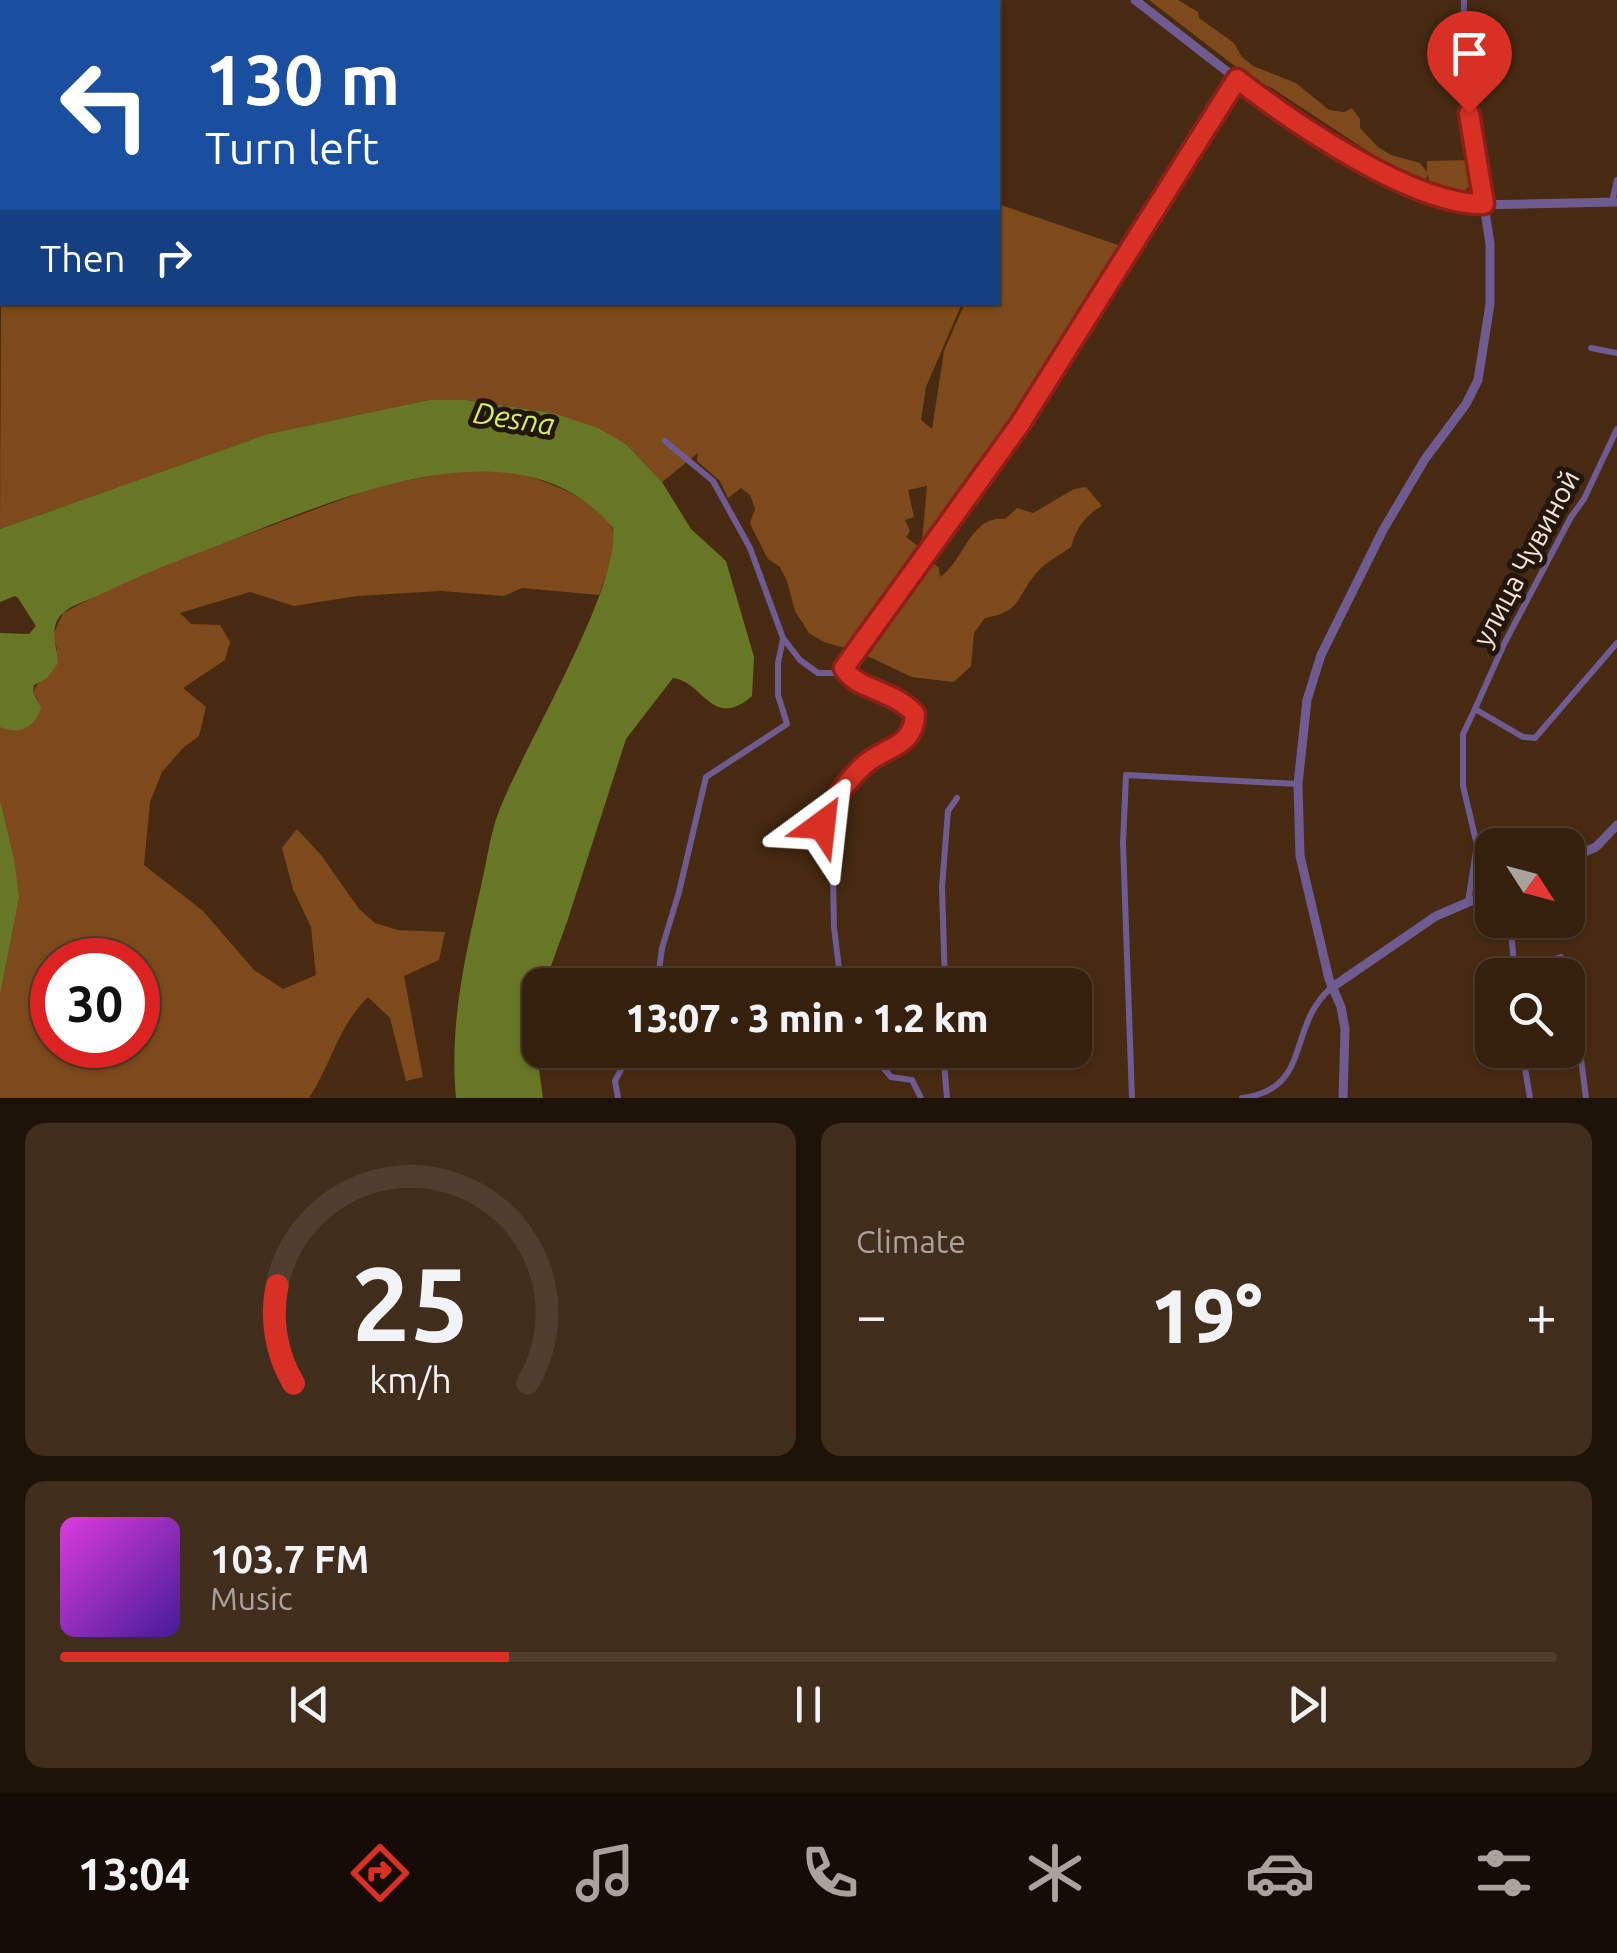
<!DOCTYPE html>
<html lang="en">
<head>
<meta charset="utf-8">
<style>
	:root { --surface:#35200d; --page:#402d1b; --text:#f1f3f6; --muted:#aaa39d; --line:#4f3e2e; --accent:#d93025 }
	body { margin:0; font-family:Ubuntu,sans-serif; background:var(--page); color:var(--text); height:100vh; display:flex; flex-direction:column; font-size:38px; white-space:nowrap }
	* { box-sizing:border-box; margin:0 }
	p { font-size:32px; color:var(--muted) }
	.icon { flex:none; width:55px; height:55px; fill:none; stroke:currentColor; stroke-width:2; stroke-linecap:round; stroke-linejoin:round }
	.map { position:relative; height:1098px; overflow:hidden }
	.drawer { display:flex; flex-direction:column; gap:25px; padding:25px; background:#1d1207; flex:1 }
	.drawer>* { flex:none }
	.guide { position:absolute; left:0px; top:0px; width:1000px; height:305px; box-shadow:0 2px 8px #0004,0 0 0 2px var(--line); background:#1a4fa0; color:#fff; overflow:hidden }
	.needle { width:65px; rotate:126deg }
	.controls { position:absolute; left:1475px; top:828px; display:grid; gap:20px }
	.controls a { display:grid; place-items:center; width:110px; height:110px; border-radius:20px; background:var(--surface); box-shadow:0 2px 8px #0004,0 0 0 2px var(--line); font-size:50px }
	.speed { position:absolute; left:30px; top:938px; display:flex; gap:20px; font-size:50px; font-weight:700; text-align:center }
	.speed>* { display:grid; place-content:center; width:130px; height:130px; border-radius:50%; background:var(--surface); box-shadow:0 2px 8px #0004,0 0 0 2px var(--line); line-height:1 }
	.speed .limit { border:15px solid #d22; background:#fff; color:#111 }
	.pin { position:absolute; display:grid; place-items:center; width:85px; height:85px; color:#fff; margin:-102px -42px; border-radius:50% 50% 50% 0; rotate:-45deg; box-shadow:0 0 10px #0007 }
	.pin .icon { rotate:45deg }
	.me { position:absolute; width:110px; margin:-55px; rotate:30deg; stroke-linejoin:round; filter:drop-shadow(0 0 8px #0008) }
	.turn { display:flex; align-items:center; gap:35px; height:210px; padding:0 40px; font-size:45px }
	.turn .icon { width:130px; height:130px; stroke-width:2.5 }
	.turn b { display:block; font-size:70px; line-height:85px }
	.then { display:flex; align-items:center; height:95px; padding:0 40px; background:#0003; gap:20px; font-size:38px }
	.big { font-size:75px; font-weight:800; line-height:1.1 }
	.drawer .card { flex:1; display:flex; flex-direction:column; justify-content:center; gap:15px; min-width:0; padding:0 35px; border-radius:20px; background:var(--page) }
	.drawer .dial { align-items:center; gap:0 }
	.dial svg { height:260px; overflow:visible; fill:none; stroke:var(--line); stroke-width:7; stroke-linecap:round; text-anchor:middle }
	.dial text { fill:var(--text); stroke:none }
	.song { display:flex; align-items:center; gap:30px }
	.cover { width:120px; height:120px; border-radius:15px; background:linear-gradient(135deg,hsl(300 70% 55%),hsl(260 70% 35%)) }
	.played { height:10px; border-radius:5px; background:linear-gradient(90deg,var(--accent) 30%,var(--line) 30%) }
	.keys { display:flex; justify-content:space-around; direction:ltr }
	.heat { display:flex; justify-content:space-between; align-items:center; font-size:55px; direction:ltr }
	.drawer .tiles { flex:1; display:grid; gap:25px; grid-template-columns:1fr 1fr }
	.card:last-child { grid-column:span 2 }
	.trip { position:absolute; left:522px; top:968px; width:570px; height:100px; border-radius:20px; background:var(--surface); box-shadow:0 2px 8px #0004,0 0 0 2px var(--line); font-weight:800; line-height:100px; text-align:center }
	.dock { display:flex; height:160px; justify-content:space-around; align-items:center; background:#150d05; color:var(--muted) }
	.dock .icon { width:70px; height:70px }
	.dock .on { color:var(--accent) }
	.dock b { font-size:45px; color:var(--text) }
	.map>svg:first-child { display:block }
	.green { fill:#7e4a1c; fill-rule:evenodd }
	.water { fill:#687725 }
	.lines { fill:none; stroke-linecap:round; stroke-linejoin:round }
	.minor { stroke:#6d5b91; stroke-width:6 }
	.tertiary { stroke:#6d5b91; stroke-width:9 }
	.route-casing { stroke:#8d1f18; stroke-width:25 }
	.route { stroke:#d93025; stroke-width:18 }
	.labels { text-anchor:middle; stroke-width:10; stroke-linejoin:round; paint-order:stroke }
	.street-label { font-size:28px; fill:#f6e3d5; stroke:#23160c }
	.water-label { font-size:30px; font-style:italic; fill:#d5ee67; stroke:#23160c }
</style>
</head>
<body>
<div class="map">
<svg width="1617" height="1098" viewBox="0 0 1617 1098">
	<rect width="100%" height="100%" fill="#472a11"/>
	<g class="green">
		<polygon points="299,0 953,0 955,2 287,2"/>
		<polygon points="1149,0 1178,0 1198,12 1199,18 1234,43 1242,57 1253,66 1296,83 1329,110 1344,112 1352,108 1360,119 1360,128 1378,147 1391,155 1420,163 1427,172 1427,161 1470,160 1474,180 1458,200 1431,192 1428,175 1422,184 1416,183 1272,88 1253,80"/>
		<path d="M 2,91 L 2,302 L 962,303 L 926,387 L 921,420 L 932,429 L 944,351 L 965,303 L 998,302 L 998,204 L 1124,247 C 1062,348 997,449 922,541 L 927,486 L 908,490 L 914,517 L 905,520 L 910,531 L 906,537 L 918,546 L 919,558 L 852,650 L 824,642 L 809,633 L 795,611 L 787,581 L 780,567 L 768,559 L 753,530 L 750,523 L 755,509 L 750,495 L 741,488 L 728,498 L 720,481 L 697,461 L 698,453 L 662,482 L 627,445 L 553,413 L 467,400 L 429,400 L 269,434 L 0,529 Z"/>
		<path d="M 457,471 C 472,471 489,469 504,471 C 534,475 599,499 612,528 C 621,547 605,576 599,595 L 522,588 L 504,596 L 441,591 L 357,596 L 294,606 L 250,592 L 180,613 L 191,624 L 220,625 L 230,642 L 225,660 L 183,688 L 206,707 L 199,736 L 183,748 L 162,772 L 150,802 L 144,865 L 203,911 L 254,970 L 283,989 L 316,975 L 311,927 L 293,889 L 282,848 L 297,829 L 321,855 L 359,909 L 375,923 L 398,930 L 445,932 L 439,960 L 404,976 L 423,1077 L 406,1081 L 390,1018 L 368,997 C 337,1028 333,1061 309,1098 L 0,1098 L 0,727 L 38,700 L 33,692 L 57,649 L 53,635 L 63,613 L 135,576 L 378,486 ZM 52,960 L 138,960 L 138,1045 L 52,1045 Z"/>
		<path d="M 1086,487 L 1102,506 C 1085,515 1076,529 1071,547 C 1060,555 1046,562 1037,572 C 1015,598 1023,611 985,618 L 974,633 L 971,666 L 954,682 L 912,677 L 865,655 L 931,561 L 939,568 L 940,577 C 964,561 971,514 1005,519 L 1017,508 L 1033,513 L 1074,489 Z"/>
	</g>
	<g class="water">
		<path d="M 429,400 L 467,400 L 553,413 L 598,428 L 627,445 L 662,482 L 691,529 L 726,561 L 754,657 L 752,696 C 712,731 703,681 673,678 L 626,739 L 567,922 L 544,985 L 540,985 L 537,1055 L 543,1098 L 456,1098 C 449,1025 465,957 481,886 C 487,861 490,834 499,811 C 524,746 621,587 613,528 C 516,410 321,507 209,549 C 170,563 134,578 97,596 C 87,601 71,605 63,613 C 48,627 57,645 58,663 L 47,678 L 34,685 L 33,692 L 41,708 C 34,729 19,735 0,727 L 0,633 L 29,634 L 36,626 L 18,598 L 15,596 L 0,602 L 0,529 L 268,434 Z"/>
		<polygon points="0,801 14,859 19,897 0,994"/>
	</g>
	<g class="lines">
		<g class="minor">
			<polyline points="1464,0 1463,60 1484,205"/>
			<polyline points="1612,202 1617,180"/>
			<polyline points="1591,348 1617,353"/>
			<polyline points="665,441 713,481 750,548 783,638 800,660 818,673 836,673 852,659 1020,424 1237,79"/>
			<polyline points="1475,709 1505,642 1571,517 1584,499 1617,429"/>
			<polyline points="1468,902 1477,845 1463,786 1463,734 1475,709 1523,737 1535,738 1617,643"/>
			<polyline points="1510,920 1515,975"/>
			<polyline points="1515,962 1535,965 1561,957 1569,965 1586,1098"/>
			<polyline points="657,985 662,948 679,892 706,777 787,724 778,695 778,663 783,639"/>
			<polyline points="841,985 834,927 833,878 822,825 840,789 866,762 906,740 915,728 915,714 903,700 849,678 844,668"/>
			<polyline points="945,985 942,887 948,811 957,798"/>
			<polyline points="869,1050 891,1077 912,1080 921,1098"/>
			<polyline points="943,1050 947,1098"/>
			<polyline points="1522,1050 1530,1098"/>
			<polyline points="618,1098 615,1081 631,1050"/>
			<polyline points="1132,1098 1123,843 1126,775 1298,784"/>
			<path d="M 1242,1098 C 1313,1089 1286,1027 1331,988"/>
		</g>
		<g class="tertiary">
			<polyline points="1135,0 1265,101 1393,180 1423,193 1473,205 1617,202"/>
			<polyline points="1568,859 1596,847 1617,825"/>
			<polyline points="1331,988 1436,916 1492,892"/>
			<polyline points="1343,1098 1345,1029 1341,1007 1329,979 1300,856 1298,784 1307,700 1321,655 1383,530 1425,459 1466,404 1478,380 1490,304 1490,244 1484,205"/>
		</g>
	</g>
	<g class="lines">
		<g class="route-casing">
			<path id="route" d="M 822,825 C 833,802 844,784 863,766 C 884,746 914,749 915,714 C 893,689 855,690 844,668 L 1020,424 L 1237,79 C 1292,122 1414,206 1484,204 L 1469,113"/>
		</g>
		<use href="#route" class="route"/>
	</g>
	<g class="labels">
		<g class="street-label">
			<text transform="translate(1526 558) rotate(-62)" y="10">улица Чувиной</text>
		</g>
		<g class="water-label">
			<text transform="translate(514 419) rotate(9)" y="10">Desna</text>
		</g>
	</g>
</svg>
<div class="controls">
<a><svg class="needle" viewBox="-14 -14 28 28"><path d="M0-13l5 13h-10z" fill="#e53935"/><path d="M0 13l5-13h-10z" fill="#aaa39d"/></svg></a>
<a><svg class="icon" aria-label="search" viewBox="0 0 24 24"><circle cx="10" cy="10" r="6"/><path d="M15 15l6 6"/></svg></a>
</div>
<div class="speed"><div class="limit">30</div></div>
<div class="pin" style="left:1469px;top:113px;background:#d93025"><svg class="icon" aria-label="arrive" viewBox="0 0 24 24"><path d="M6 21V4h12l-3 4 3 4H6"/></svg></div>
<svg class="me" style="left:822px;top:825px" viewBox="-20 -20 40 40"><path d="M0-17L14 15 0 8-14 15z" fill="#d93025" stroke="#fff" stroke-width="4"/></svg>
<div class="trip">13:07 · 3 min · 1.2 km</div>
<div class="guide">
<div class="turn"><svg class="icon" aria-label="left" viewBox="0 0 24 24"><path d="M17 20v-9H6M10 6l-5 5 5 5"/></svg><div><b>130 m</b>Turn left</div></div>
<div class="then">Then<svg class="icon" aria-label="right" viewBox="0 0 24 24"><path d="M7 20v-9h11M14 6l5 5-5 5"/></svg></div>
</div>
</div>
<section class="drawer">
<div class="tiles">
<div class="card dial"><svg viewBox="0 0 100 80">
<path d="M14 69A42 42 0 1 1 86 69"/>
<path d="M14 69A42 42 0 0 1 9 39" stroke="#d93025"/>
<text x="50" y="56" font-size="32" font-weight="700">25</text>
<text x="50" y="72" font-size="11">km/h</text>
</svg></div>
<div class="card"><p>Climate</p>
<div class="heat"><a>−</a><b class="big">19°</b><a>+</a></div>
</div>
<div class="card">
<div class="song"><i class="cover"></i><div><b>103.7 FM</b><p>Music</p></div></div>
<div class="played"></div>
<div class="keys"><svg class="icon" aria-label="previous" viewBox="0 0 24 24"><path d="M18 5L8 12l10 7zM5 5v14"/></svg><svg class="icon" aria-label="pause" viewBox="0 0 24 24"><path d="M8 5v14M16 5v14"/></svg><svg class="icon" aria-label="next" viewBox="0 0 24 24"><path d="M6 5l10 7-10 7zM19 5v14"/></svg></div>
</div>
</div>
</section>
<nav class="dock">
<b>13:04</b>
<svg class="icon on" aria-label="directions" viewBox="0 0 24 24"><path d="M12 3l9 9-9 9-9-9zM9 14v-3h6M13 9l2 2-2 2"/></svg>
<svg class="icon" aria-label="music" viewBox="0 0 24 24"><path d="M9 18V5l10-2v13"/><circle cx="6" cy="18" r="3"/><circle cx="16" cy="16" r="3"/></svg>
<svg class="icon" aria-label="phone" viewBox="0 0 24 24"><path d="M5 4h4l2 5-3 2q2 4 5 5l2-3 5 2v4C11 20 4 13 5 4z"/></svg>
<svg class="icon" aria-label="climate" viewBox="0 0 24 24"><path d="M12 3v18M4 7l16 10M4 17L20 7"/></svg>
<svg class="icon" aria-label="car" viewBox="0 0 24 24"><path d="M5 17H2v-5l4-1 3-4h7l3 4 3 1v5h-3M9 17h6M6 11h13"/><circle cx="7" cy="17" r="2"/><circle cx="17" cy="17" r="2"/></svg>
<svg class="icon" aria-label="filters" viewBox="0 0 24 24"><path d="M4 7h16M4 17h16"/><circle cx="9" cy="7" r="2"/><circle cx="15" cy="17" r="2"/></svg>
</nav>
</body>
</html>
